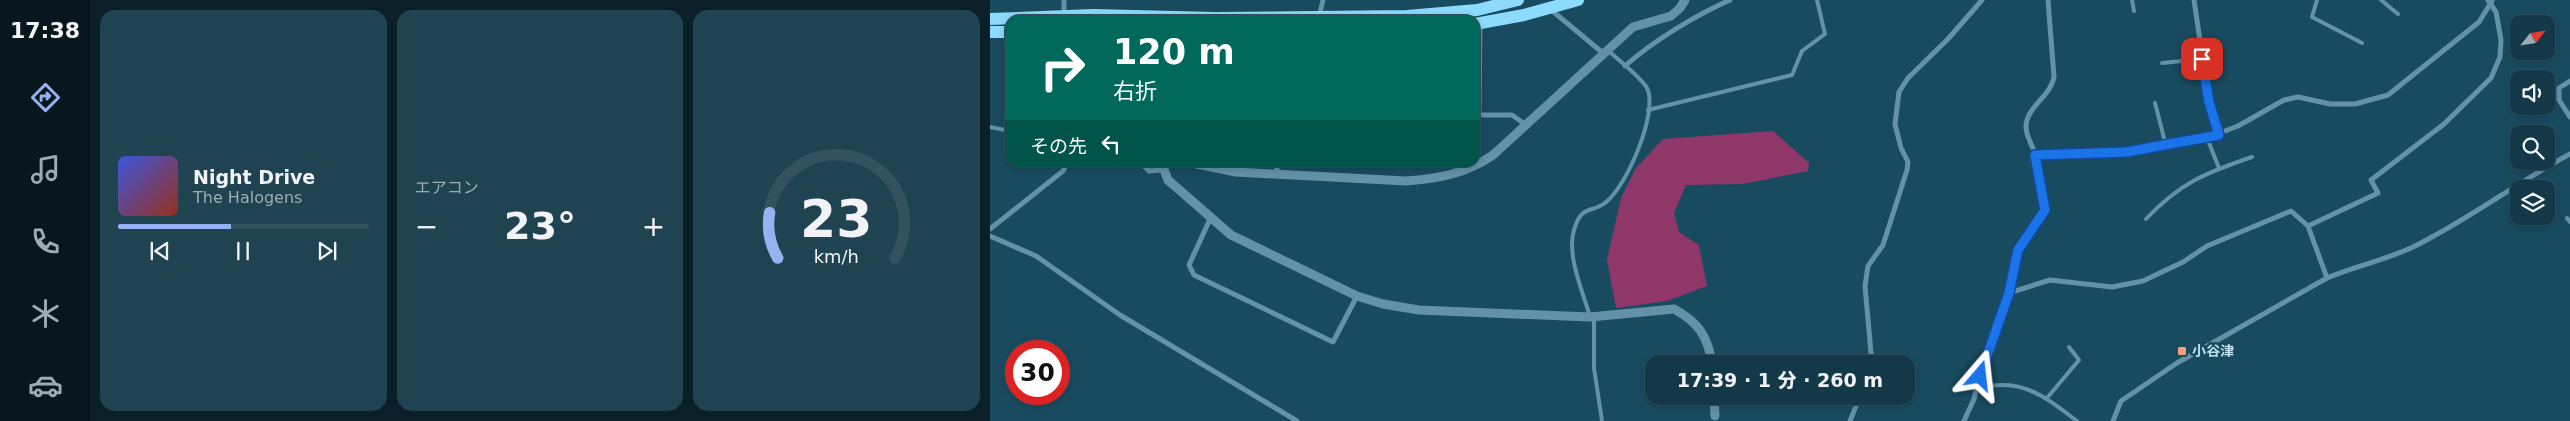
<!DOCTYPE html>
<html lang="ja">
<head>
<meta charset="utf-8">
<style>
	:root { --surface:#133848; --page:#204352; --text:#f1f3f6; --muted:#9dacb4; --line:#325260; --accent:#95b2f1 }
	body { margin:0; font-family:"DejaVu Sans","Noto Sans JP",sans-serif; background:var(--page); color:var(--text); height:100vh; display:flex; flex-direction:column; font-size:19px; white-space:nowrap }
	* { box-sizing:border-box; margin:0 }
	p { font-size:16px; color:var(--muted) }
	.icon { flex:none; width:28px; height:28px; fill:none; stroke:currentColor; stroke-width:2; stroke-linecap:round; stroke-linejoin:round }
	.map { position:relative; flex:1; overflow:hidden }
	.details { display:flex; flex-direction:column; gap:10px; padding:10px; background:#0a1f28; width:900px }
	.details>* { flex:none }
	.guide { position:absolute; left:15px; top:15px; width:475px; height:152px; border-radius:15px; box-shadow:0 2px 8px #0003,0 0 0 1px var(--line); background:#00695c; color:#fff; overflow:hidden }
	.needle { width:32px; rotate:60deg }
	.fabs { position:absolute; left:1520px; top:15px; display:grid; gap:10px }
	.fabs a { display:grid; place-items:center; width:45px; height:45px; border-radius:10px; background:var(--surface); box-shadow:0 2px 8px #0003,0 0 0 1px var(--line); font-size:25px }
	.speed { position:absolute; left:15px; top:340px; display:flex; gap:10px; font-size:25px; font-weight:700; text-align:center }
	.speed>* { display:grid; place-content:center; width:65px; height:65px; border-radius:50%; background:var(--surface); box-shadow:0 2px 8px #0003,0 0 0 1px var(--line); line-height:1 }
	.speed .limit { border:8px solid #d22; background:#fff; color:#111 }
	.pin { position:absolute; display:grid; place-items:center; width:42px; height:42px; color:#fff; margin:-21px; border-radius:10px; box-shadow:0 2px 8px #0006 }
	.me { position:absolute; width:55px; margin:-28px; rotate:17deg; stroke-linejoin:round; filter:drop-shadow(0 0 4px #0008) }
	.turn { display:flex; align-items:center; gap:18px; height:105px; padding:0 25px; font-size:22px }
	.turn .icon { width:65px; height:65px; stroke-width:2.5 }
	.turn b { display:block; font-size:35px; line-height:42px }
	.then { display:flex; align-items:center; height:48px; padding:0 25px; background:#0003; gap:10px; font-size:19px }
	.big { font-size:38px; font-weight:800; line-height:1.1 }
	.details .widget { flex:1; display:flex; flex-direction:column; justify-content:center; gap:8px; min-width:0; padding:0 18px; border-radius:15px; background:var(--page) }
	.details .dial { align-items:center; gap:0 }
	.dial svg { height:130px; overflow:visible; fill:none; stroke:var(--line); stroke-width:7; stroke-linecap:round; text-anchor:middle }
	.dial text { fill:var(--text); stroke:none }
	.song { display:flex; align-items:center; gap:15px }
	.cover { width:60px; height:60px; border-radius:8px; background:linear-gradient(135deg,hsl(230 70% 55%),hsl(10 70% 35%)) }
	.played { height:5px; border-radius:2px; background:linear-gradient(90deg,var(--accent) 45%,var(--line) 45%) }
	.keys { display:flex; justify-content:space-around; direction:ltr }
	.heat { display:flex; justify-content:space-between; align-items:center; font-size:28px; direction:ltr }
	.details .tiles { flex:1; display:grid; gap:10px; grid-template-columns:repeat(3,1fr) }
	.trip { position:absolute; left:655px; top:355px; width:270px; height:50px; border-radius:15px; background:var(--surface); box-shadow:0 2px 8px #0003,0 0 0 1px var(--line); font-weight:800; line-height:50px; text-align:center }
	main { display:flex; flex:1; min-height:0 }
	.tabs { display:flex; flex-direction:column; width:90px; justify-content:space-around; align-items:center; background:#08161d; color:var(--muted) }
	.tabs .icon { width:35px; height:35px }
	.tabs .on { color:var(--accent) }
	.tabs b { font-size:22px; color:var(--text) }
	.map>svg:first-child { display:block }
	.green { fill:#903769 }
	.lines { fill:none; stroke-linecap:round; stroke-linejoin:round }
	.service { stroke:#6392a8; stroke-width:4 }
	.minor { stroke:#6392a8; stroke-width:5 }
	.tertiary { stroke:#6392a8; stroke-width:9 }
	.primary { stroke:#8cdafd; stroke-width:12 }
	.route-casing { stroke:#114b97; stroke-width:12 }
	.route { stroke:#1a73e8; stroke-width:9 }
	.poi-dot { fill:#f0a279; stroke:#194b60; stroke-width:2 }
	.labels { text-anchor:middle; stroke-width:5; stroke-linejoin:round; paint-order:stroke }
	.poi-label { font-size:14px; font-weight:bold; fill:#c0dfee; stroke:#194b60; text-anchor:start }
</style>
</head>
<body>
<main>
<nav class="tabs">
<b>17:38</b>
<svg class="icon on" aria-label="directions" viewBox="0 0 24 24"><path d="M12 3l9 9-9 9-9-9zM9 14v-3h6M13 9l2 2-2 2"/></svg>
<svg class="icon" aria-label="music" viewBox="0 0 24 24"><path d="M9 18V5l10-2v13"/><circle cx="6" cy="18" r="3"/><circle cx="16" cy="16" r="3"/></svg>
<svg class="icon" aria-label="phone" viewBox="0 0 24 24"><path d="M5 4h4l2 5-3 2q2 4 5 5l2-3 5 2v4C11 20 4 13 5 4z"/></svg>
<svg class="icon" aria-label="climate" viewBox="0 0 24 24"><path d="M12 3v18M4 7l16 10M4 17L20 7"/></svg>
<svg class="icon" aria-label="car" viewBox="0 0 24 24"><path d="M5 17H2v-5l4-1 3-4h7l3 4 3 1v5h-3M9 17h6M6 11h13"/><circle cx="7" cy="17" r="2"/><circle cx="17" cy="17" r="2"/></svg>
</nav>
<section class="details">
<div class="tiles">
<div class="widget">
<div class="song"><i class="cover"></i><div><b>Night Drive</b><p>The Halogens</p></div></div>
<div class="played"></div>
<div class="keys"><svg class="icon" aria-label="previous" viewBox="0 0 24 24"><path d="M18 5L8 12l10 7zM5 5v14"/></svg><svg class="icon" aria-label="pause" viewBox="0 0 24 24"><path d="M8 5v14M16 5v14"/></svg><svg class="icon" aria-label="next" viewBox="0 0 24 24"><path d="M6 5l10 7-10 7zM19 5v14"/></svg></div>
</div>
<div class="widget"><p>エアコン</p>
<div class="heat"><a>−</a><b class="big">23°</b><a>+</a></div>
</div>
<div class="widget dial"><svg viewBox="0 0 100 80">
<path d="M14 69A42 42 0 1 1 86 69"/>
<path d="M14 69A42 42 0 0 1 9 41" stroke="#95b2f1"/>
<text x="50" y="56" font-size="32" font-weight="700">23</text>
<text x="50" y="72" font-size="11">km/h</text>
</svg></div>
</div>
</section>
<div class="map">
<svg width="1580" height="421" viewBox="0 0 1580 421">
	<rect width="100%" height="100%" fill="#194b60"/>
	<polygon class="green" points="783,131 819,163 818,171 753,184 696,185 684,213 689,232 709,245 717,286 677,301 626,308 617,260 631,198 646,168 673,139"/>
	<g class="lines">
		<g class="service">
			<polyline points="1142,0 1144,11"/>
			<polyline points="1327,0 1322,17 1372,43"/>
			<polyline points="1391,0 1408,14"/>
			<polyline points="1172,63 1212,59"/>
			<polyline points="1165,103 1176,146"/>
			<polyline points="658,110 802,75 812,51 835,34 827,0"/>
			<polyline points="0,127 20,131"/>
			<polyline points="1217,138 1229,168"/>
			<polyline points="1577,218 1580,222"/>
			<path d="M 1156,219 C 1190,183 1215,173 1262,157"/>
			<polyline points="604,316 604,368 612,421"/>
			<path d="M 600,317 C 593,291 575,254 585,227 C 592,205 602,213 615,203 C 636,188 669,112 657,88 C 650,76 629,61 619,51"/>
			<path d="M 987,389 C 1030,376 1054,396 1087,421"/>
			<polyline points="1057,398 1089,360 1079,347"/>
		</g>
		<g class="minor">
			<polyline points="1204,0 1219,102 1229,135"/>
			<polyline points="560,9 613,53"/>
			<polyline points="74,16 74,0"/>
			<polyline points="329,17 333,0"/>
			<path d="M 635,66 C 663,41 706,15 740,0"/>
			<polyline points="1580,81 1569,88 1569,100 1580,117"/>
			<polyline points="485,115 522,115 536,125"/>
			<polyline points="489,115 490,23"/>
			<polyline points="1045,155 1136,152 1217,138 1248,126 1294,100 1308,97 1340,104 1365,104 1398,95 1489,22 1502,1"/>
			<polyline points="150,162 159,171 172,170"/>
			<polyline points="285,175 289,162"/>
			<polyline points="221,217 199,265 204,275 343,342 367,296"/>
			<polyline points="1318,226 1337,278"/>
			<polyline points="0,229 73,171 78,162"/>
			<polyline points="0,236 46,256 130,315 307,421"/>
			<path d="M 1019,293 L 1028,250 L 1055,210 C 1056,193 1050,173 1046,156 C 1043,146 1036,137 1036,127 C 1036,107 1061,96 1064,77 L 1058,0"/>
			<polyline points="882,364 875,286 878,266 893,245 917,170 918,162 911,148 905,124 909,92 918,78 958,39 992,0"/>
			<polyline points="860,421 870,396"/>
			<polyline points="974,421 984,399 992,363 1019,293 1060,280 1122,287 1153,281 1193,262 1217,246 1301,211 1318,226 1388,193 1381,180 1454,124 1501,78 1510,57 1511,40 1506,12 1498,0"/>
			<path d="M 1123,421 L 1131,401 L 1187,363 L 1337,278 C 1365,266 1396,260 1423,247 C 1478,220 1526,183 1580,154"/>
		</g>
		<g class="tertiary">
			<path d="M 171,162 L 178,180 L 241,235 L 367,296 L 393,304 L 429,310 L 600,317 L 684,309 C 708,322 718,336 722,364"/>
			<path d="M 197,162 L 246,172 L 416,181 C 448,179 477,173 503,155 L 643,27 L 681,16 L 690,8 L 695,0"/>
			<polyline points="724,396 725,416"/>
		</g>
		<g class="primary">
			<polyline points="0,19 103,15 225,18 417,16 487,10 528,0"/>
			<polyline points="485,24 534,15 588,0"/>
			<polyline points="0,32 20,32"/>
		</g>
	</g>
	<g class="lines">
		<g class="route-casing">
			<polyline id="route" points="990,376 1019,293 1028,250 1055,210 1045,155 1136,152 1229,135 1219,102 1212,59"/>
		</g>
		<use href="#route" class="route"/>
	</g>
	<rect class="poi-dot" x="1187" y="346" width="10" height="10" rx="2.5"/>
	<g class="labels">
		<g class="poi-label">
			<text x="1202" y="356">小谷津</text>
		</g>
	</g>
</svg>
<div class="fabs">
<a><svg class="needle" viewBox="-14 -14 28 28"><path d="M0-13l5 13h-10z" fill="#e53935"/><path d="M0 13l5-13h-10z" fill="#9dacb4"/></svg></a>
<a><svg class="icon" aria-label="sound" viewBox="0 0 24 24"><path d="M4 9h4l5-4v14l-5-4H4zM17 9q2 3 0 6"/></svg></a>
<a><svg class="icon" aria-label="search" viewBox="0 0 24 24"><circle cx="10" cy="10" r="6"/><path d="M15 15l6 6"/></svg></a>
<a><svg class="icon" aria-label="layers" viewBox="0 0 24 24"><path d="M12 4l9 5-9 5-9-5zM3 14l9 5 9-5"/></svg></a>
</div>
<div class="speed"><div class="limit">30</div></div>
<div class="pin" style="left:1212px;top:59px;background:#d93025"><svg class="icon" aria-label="arrive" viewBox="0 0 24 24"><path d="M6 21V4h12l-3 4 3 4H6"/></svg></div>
<svg class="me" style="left:990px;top:376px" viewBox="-20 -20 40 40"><path d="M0-17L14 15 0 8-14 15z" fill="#1a73e8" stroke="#fff" stroke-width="4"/></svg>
<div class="trip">17:39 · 1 分 · 260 m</div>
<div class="guide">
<div class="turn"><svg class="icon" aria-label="right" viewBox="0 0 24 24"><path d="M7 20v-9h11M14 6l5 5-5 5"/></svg><div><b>120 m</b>右折</div></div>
<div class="then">その先<svg class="icon" aria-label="left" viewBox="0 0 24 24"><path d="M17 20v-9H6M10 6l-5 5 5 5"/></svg></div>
</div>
</div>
</main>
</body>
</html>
